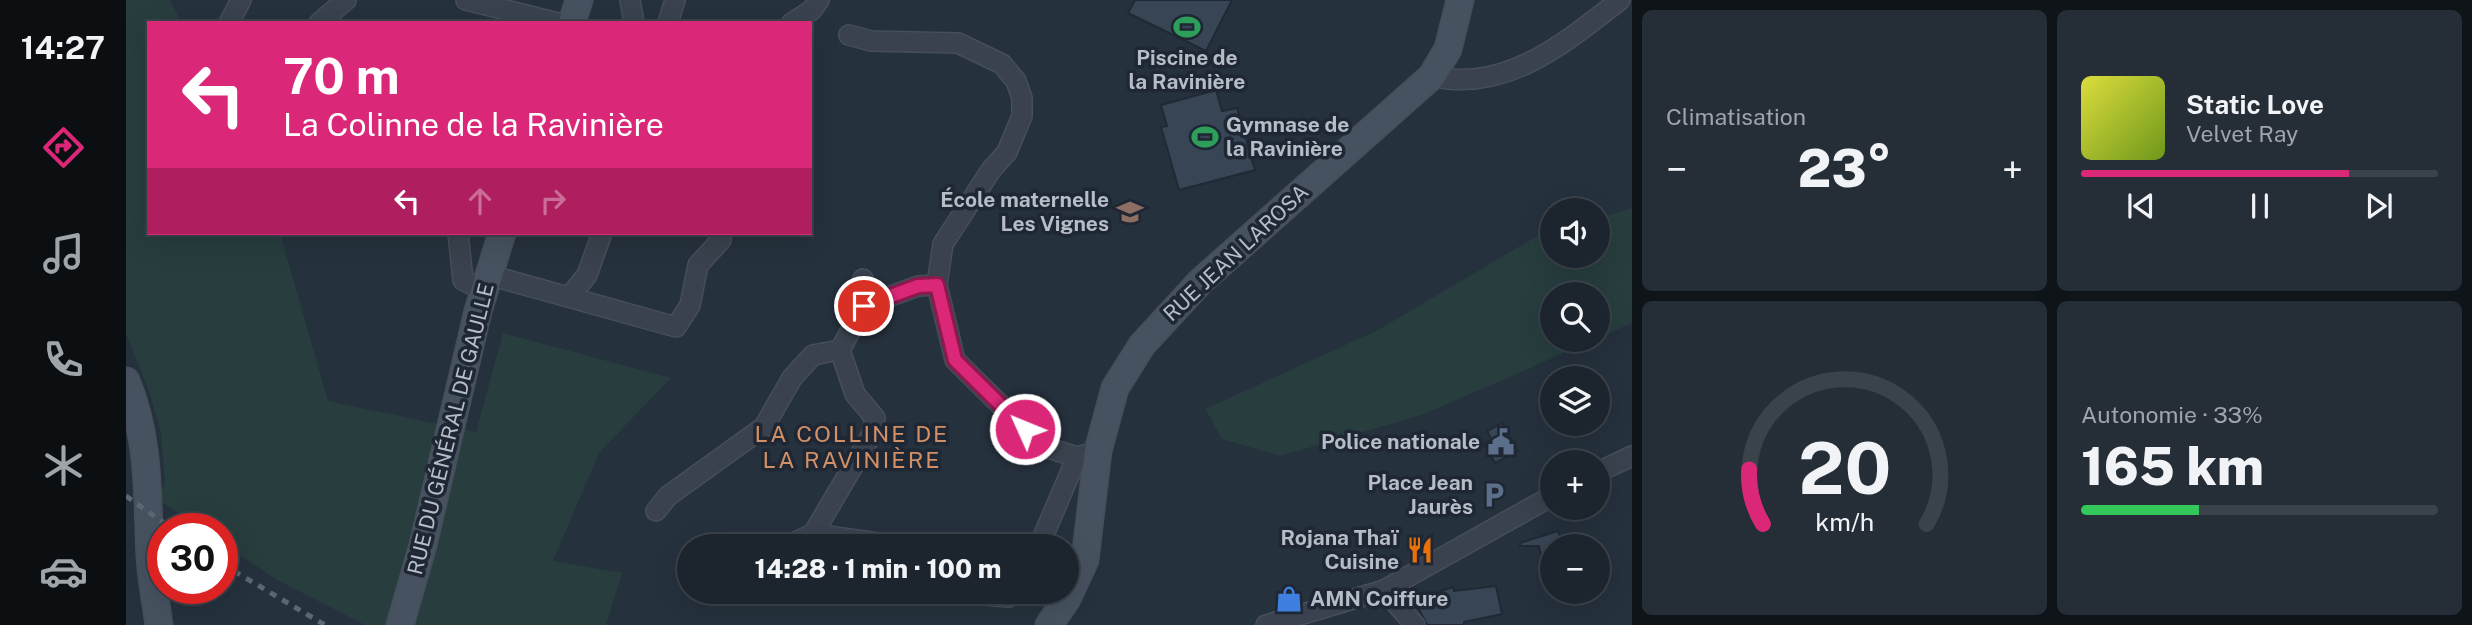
<!DOCTYPE html>
<html lang="fr">
<head>
<meta charset="utf-8">
<style>
	:root { --surface:#1c252e; --page:#252d36; --text:#f1f3f6; --muted:#a0a5aa; --line:#3a424a; --accent:#db2777 }
	body { margin:0; font-family:"Public Sans",sans-serif; background:var(--page); color:var(--text); height:100vh; display:flex; flex-direction:column; font-size:26px; white-space:nowrap }
	* { box-sizing:border-box; margin:0 }
	p { font-size:23px; color:var(--muted) }
	.icon { flex:none; width:38px; height:38px; fill:none; stroke:currentColor; stroke-width:2; stroke-linecap:round; stroke-linejoin:round }
	.map { position:relative; flex:1; overflow:hidden }
	.details { display:flex; flex-direction:column; gap:10px; padding:10px; background:#0f1419; width:840px }
	.details>* { flex:none }
	.guide { position:absolute; left:21px; top:21px; width:665px; height:214px; border-radius:0px; box-shadow:0 7px 28px #0002,0 0 0 2px var(--line); background:#db2777; color:#fff; overflow:hidden }
	.controls { position:absolute; left:1414px; top:198px; display:grid; gap:14px }
	.controls a { display:grid; place-items:center; width:70px; height:70px; border-radius:50%; background:var(--surface); box-shadow:0 7px 28px #0002,0 0 0 2px var(--line); font-size:35px }
	.speed { position:absolute; left:21px; top:513px; display:flex; gap:14px; font-size:35px; font-weight:700; text-align:center }
	.speed>* { display:grid; place-content:center; width:91px; height:91px; border-radius:50%; background:var(--surface); box-shadow:0 7px 28px #0002,0 0 0 2px var(--line); line-height:1 }
	.speed .limit { border:10px solid #d22; background:#fff; color:#111 }
	.pin { position:absolute; display:grid; place-items:center; width:60px; height:60px; color:#fff; margin:-30px; border:4px solid #fff; border-radius:50%; box-shadow:0 2px 7px #0007 }
	.me { position:absolute; width:77px; margin:-38px; rotate:314deg; stroke-linejoin:round; filter:drop-shadow(0 0 5px #0008) }
	.turn { display:flex; align-items:center; gap:24px; height:147px; padding:0 21px; font-size:32px }
	.turn .icon { width:91px; height:91px; stroke-width:2.5 }
	.turn b { display:block; font-size:49px; line-height:60px }
	.lanes { display:flex; align-items:center; height:66px; padding:0 21px; background:#0003; justify-content:center; gap:35px; direction:ltr }
	.lanes .off { opacity:.35 }
	.big { font-size:52px; font-weight:800; line-height:1.1 }
	.details .widget { flex:1; display:flex; flex-direction:column; justify-content:center; gap:10px; min-width:0; padding:0 24px; border-radius:10px; background:var(--page) }
	.details .dial { align-items:center; gap:0 }
	.dial svg { height:182px; overflow:visible; fill:none; stroke:var(--line); stroke-width:7; stroke-linecap:round; text-anchor:middle }
	.dial text { fill:var(--text); stroke:none }
	.song { display:flex; align-items:center; gap:21px }
	.cover { width:84px; height:84px; border-radius:10px; background:linear-gradient(135deg,hsl(60 70% 55%),hsl(80 70% 35%)) }
	.played { height:7px; border-radius:4px; background:linear-gradient(90deg,var(--accent) 75%,var(--line) 75%) }
	.keys { display:flex; justify-content:space-around; direction:ltr }
	.heat { display:flex; justify-content:space-between; align-items:center; font-size:38px; direction:ltr }
	.charge { height:10px; border-radius:5px; background:linear-gradient(90deg,#34c759 33%,var(--line) 0) }
	.details .tiles { flex:1; display:grid; gap:10px; grid-template-columns:repeat(2,1fr) }
	.trip { position:absolute; left:551px; top:534px; width:402px; height:70px; border-radius:35px; background:var(--surface); box-shadow:0 7px 28px #0002,0 0 0 2px var(--line); font-weight:800; line-height:70px; text-align:center }
	main { display:flex; flex:1; min-height:0 }
	.tab-bar { display:flex; flex-direction:column; width:126px; justify-content:space-around; align-items:center; background:#0b0f12; color:var(--muted) }
	.tab-bar .icon { width:49px; height:49px }
	.tab-bar .selected { color:var(--accent) }
	.tab-bar b { font-size:32px; color:var(--text) }
	.map>svg:first-child { display:block }
	.green { fill:#273d3e }
	.building { fill:#374554; stroke:#202935; stroke-width:2 }
	.lines { fill:none; stroke-linecap:round; stroke-linejoin:round }
	.street-casing { stroke:#454e5a; stroke-width:22 }
	.secondary-casing { stroke:#454e5a; stroke-width:29 }
	.street { stroke:#39424e; stroke-width:19 }
	.secondary { stroke:#475260; stroke-width:26 }
	.rail { stroke:#5b6774; stroke-width:5; stroke-dasharray:7 7; stroke-linecap:butt }
	.route-casing { stroke:#8e194d; stroke-width:18 }
	.route { stroke:#db2777; stroke-width:12 }
	.labels { text-anchor:middle; stroke-width:7; stroke-linejoin:round; paint-order:stroke }
	.poi-label { font-size:21px; font-weight:bold; fill:#b5bdc9; stroke:#1e2733; text-anchor:end }
	.street-label { font-size:21px; fill:#b5bdc9; stroke:#1e2733 }
	.neighbourhood-label { font-size:23px; letter-spacing:2px; fill:#d29066; stroke:#1e2733 }
</style>
</head>
<body>
<main>
<nav class="tab-bar">
<b>14:27</b>
<svg class="icon selected" aria-label="directions" viewBox="0 0 24 24"><path d="M12 3l9 9-9 9-9-9zM9 14v-3h6M13 9l2 2-2 2"/></svg>
<svg class="icon" aria-label="music" viewBox="0 0 24 24"><path d="M9 18V5l10-2v13"/><circle cx="6" cy="18" r="3"/><circle cx="16" cy="16" r="3"/></svg>
<svg class="icon" aria-label="phone" viewBox="0 0 24 24"><path d="M5 4h4l2 5-3 2q2 4 5 5l2-3 5 2v4C11 20 4 13 5 4z"/></svg>
<svg class="icon" aria-label="climate" viewBox="0 0 24 24"><path d="M12 3v18M4 7l16 10M4 17L20 7"/></svg>
<svg class="icon" aria-label="car" viewBox="0 0 24 24"><path d="M5 17H2v-5l4-1 3-4h7l3 4 3 1v5h-3M9 17h6M6 11h13"/><circle cx="7" cy="17" r="2"/><circle cx="17" cy="17" r="2"/></svg>
</nav>
<div class="map">
<svg width="1506" height="625" viewBox="0 0 1506 625">
	<rect width="100%" height="100%" fill="#25313d"/>
	<g class="green">
		<polygon points="0,0 44,0 56,23 23,23 23,233 154,233 202,401 350,432 377,333 545,378 473,453 427,561 496,573 480,625 239,625 151,580 96,543 96,528 75,528 35,502 36,488 39,485 35,433 23,391 0,334"/>
		<polygon points="1506,208 1506,323 1472,338 1472,294 1426,294 1426,340 1468,340 1296,415 1154,456 1096,439 1079,409 1252,330 1411,236 1426,231 1426,256 1472,256 1472,218"/>
	</g>
	<g class="building">
		<polygon points="1009,0 1106,0 1080,51 1002,13"/>
		<polygon points="1090,90 1096,111 1111,108 1129,170 1053,190 1035,127 1041,126 1035,105"/>
		<polygon points="1376,423 1392,451 1369,463 1358,444 1366,440 1361,431"/>
		<polygon points="1432,531 1437,546 1426,546 1426,551 1415,555 1413,546 1394,546 1394,543"/>
		<polygon points="1370,586 1376,614 1338,622 1338,625 1301,625 1288,600 1327,587 1328,591"/>
	</g>
	<g class="lines">
		<g class="street-casing">
			<g id="street">
				<polyline points="340,0 432,23"/>
				<polyline points="504,0 508,23"/>
				<polyline points="103,23 115,0"/>
				<polyline points="193,23 220,0"/>
				<polyline points="542,23 549,0"/>
				<polyline points="666,23 686,10 693,0"/>
				<polyline points="723,35 745,41 832,43 876,64 890,81 896,98 896,116 881,152 865,170 817,244 811,285 829,360 916,446 951,457 972,451"/>
				<path d="M 1306,76 C 1379,94 1440,42 1494,0"/>
				<polyline points="332,233 337,280 358,291"/>
				<polyline points="363,275 550,327 564,305 572,265 595,240 594,233"/>
				<polyline points="737,279 738,306 714,350 729,394 749,418 746,434 687,534 774,546"/>
				<polyline points="444,296 461,275 476,233"/>
				<polyline points="738,306 792,286 811,285"/>
				<polyline points="1472,472 1506,456"/>
				<polyline points="530,511 542,496 638,427 666,378 687,355 714,350"/>
				<polyline points="660,546 687,534"/>
				<polyline points="913,546 951,457"/>
				<polyline points="1258,590 1289,625"/>
				<polyline points="819,592 883,597 890,592"/>
				<polyline points="1140,625 1258,590 1426,496"/>
			</g>
		</g>
		<g class="secondary-casing">
			<g id="secondary">
				<polyline points="446,23 453,0"/>
				<path d="M 0,381 C 24,438 21,495 24,556 C 25,579 30,602 33,625"/>
				<polyline points="274,625 297,545 352,311 376,233"/>
				<polyline points="923,625 941,599 959,560 972,451 989,388 1016,345 1074,282 1306,76 1322,49 1334,0"/>
			</g>
		</g>
		<use href="#street" class="street"/>
		<use href="#secondary" class="secondary"/>
		<g class="rail">
			<polyline points="0,496 45,528"/>
			<polyline points="96,564 199,625"/>
		</g>
	</g>
	<g class="lines">
		<g class="route-casing">
			<polyline id="route" points="738,306 792,286 811,285 829,360 899,429"/>
		</g>
		<use href="#route" class="route"/>
	</g>
	<defs>
		<g id="stadium-bare" transform="scale(2.1)"><path d="M0-5a6.5 5 0 1 0 0 10a6.5 5 0 1 0 0-10ZM-3.5-1.8h7v3.6h-7Z" fill="#2e9e5b" stroke="#1e2733" stroke-width="2.5" paint-order="stroke"/></g>
		<g id="school-bare" transform="scale(2.1)"><path d="M0-5L7-2L0 1L-7-2ZM-4 1L0 2.5L4 1V4Q0 6-4 4Z" fill="#8d6e63" stroke="#1e2733" stroke-width="2.5" paint-order="stroke"/></g>
		<g id="civic-bare" transform="scale(2.1)"><path d="M-.6-6.5H3V-4.5H.6V-3L4-1V1h2V6H-6V1h2V-1L-.6-3ZM-1.2 2.5V6h2.4V2.5Z" fill="#5c6f8a" stroke="#1e2733" stroke-width="2.5" paint-order="stroke"/></g>
		<g id="parking-bare" transform="scale(2.1)"><path d="M-3.5-5.5H1a3.5 3.5 0 0 1 0 7H-1V5.5H-3.5ZM-1-3.4V-.6H.8a1.4 1.4 0 0 0 0-2.8Z" fill="#5c6f8a" stroke="#1e2733" stroke-width="2.5" paint-order="stroke"/></g>
		<g id="restaurant-bare" transform="scale(2.1)"><path d="M-5-6h1v4h1v-4h1v4h1v-4h1v5L-1.5 .5V6h-2V.5L-5-1ZM5-6V6H3V1.5H1.5Q1.5-4 5-6Z" fill="#e8710a" stroke="#1e2733" stroke-width="2.5" paint-order="stroke"/></g>
		<g id="shop-bare" transform="scale(2.1)"><path d="M-5-2.5h2.3a2.7 3.5 0 0 1 5.4 0H5L5.5 6h-11ZM-1.5-2.5h3a1.5 2.3 0 0 0-3 0Z" fill="#3f7fe0" stroke="#1e2733" stroke-width="2.5" paint-order="stroke"/></g>
	</defs>
	<g fill-rule="evenodd">
		<use href="#stadium-bare" x="1061" y="27"/>
		<use href="#stadium-bare" x="1079" y="137"/>
		<use href="#school-bare" x="1004" y="212"/>
		<use href="#civic-bare" x="1375" y="442"/>
		<use href="#parking-bare" x="1368" y="495"/>
		<use href="#restaurant-bare" x="1294" y="550"/>
		<use href="#shop-bare" x="1163" y="599"/>
	</g>
	<g class="labels">
		<g class="poi-label">
			<text x="1061" y="65" text-anchor="middle">Piscine de<tspan x="1061" dy="24">la Ravinière</tspan></text>
			<text x="1100" y="132" text-anchor="start">Gymnase de<tspan x="1100" dy="24">la Ravinière</tspan></text>
			<text x="983" y="207">École maternelle<tspan x="983" dy="24">Les Vignes</tspan></text>
			<text x="1354" y="449">Police nationale</text>
			<text x="1347" y="490">Place Jean<tspan x="1347" dy="24">Jaurès</tspan></text>
			<text x="1273" y="545">Rojana Thaï<tspan x="1273" dy="24">Cuisine</tspan></text>
			<text x="1184" y="606" text-anchor="start">AMN Coiffure</text>
		</g>
		<g class="street-label">
			<text transform="translate(1110 253) rotate(-43)" y="7">RUE JEAN LAROSA</text>
			<text transform="translate(325 429) rotate(-76)" y="7">RUE DU GÉNÉRAL DE GAULLE</text>
		</g>
		<g class="neighbourhood-label">
			<text x="726" y="442">LA COLLINE DE<tspan x="726" dy="26">LA RAVINIÈRE</tspan></text>
		</g>
	</g>
</svg>
<div class="controls">
<a><svg class="icon" aria-label="sound" viewBox="0 0 24 24"><path d="M4 9h4l5-4v14l-5-4H4zM17 9q2 3 0 6"/></svg></a>
<a><svg class="icon" aria-label="search" viewBox="0 0 24 24"><circle cx="10" cy="10" r="6"/><path d="M15 15l6 6"/></svg></a>
<a><svg class="icon" aria-label="layers" viewBox="0 0 24 24"><path d="M12 4l9 5-9 5-9-5zM3 14l9 5 9-5"/></svg></a>
<a>+</a>
<a>−</a>
</div>
<div class="speed"><div class="limit">30</div></div>
<div class="pin" style="left:738px;top:306px;background:#d93025"><svg class="icon" aria-label="arrive" viewBox="0 0 24 24"><path d="M6 21V4h12l-3 4 3 4H6"/></svg></div>
<svg class="me" style="left:899px;top:429px" viewBox="-20 -20 40 40"><circle r="17" fill="#db2777" stroke="#fff" stroke-width="3"/><path d="M0-11L8 9 0 5-8 9z" fill="#fff"/></svg>
<div class="trip">14:28 · 1 min · 100 m</div>
<div class="guide">
<div class="turn"><svg class="icon" aria-label="left" viewBox="0 0 24 24"><path d="M17 20v-9H6M10 6l-5 5 5 5"/></svg><div><b>70 m</b>La Colinne de la Ravinière</div></div>
<div class="lanes"><svg class="icon" aria-label="left" viewBox="0 0 24 24"><path d="M17 20v-9H6M10 6l-5 5 5 5"/></svg><svg class="icon off" aria-label="ahead" viewBox="0 0 24 24"><path d="M12 20V5M6 11l6-6 6 6"/></svg><svg class="icon off" aria-label="right" viewBox="0 0 24 24"><path d="M7 20v-9h11M14 6l5 5-5 5"/></svg></div>
</div>
</div>
<section class="details">
<div class="tiles">
<div class="widget"><p>Climatisation</p>
<div class="heat"><a>−</a><b class="big">23°</b><a>+</a></div>
</div>
<div class="widget">
<div class="song"><i class="cover"></i><div><b>Static Love</b><p>Velvet Ray</p></div></div>
<div class="played"></div>
<div class="keys"><svg class="icon" aria-label="previous" viewBox="0 0 24 24"><path d="M18 5L8 12l10 7zM5 5v14"/></svg><svg class="icon" aria-label="pause" viewBox="0 0 24 24"><path d="M8 5v14M16 5v14"/></svg><svg class="icon" aria-label="next" viewBox="0 0 24 24"><path d="M6 5l10 7-10 7zM19 5v14"/></svg></div>
</div>
<div class="widget dial"><svg viewBox="0 0 100 80">
<path d="M14 69A42 42 0 1 1 86 69"/>
<path d="M14 69A42 42 0 0 1 8 45" stroke="#db2777"/>
<text x="50" y="56" font-size="32" font-weight="700">20</text>
<text x="50" y="72" font-size="11">km/h</text>
</svg></div>
<div class="widget"><p>Autonomie · 33%</p><b class="big">165 km</b><div class="charge"></div></div>
</div>
</section>
</main>
</body>
</html>
